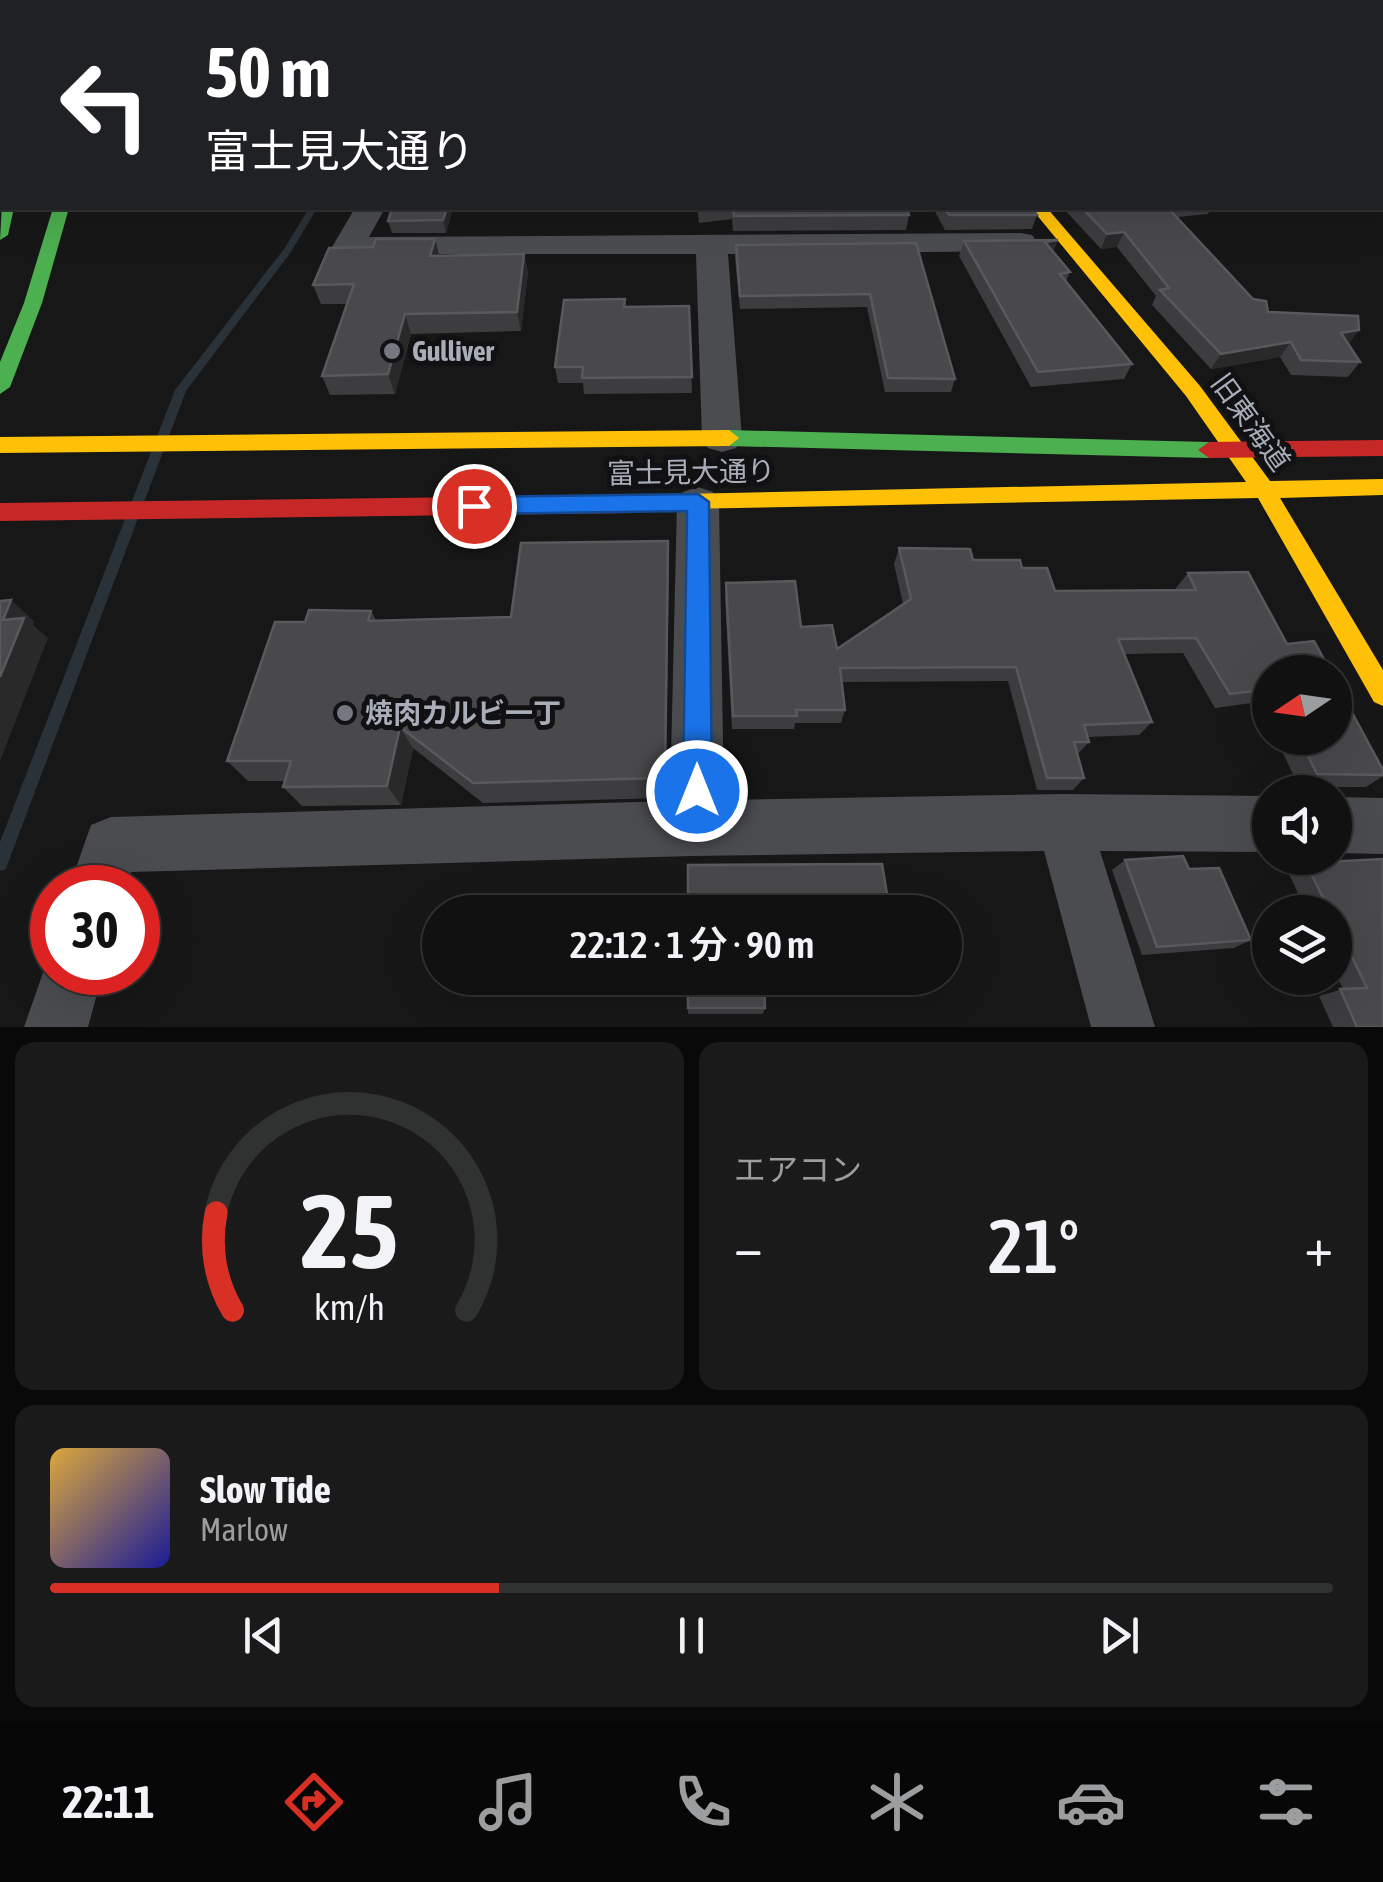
<!DOCTYPE html>
<html lang="ja">
<head>
<meta charset="utf-8">
<style>
	:root { --surface:#111; --page:#1a1a1a; --text:#f1f3f6; --muted:#9c9d9f; --line:#303131; --accent:#d93025 }
	body { margin:0; font-family:"Asap Condensed","Noto Sans JP",sans-serif; background:var(--page); color:var(--text); height:100vh; display:flex; flex-direction:column; font-size:38px; white-space:nowrap }
	* { box-sizing:border-box; margin:0 }
	p { font-size:32px; color:var(--muted) }
	.icon { flex:none; width:55px; height:55px; fill:none; stroke:currentColor; stroke-width:2; stroke-linecap:round; stroke-linejoin:round }
	.map { position:relative; height:1027px; overflow:hidden }
	.panel { display:flex; flex-direction:column; gap:15px; padding:15px; background:#090909; flex:1 }
	.panel>* { flex:none }
	.hud { position:absolute; left:0px; top:0px; width:1385px; height:210px; box-shadow:0 10px 40px #0002,0 0 0 2px var(--line); background:#202124; color:#fff; overflow:hidden }
	.needle { width:65px; rotate:257deg }
	.tools { position:absolute; left:1252px; top:655px; display:grid; gap:20px }
	.tools a { display:grid; place-items:center; width:100px; height:100px; border-radius:50%; background:var(--surface); box-shadow:0 10px 40px #0002,0 0 0 2px var(--line); font-size:50px }
	.speed { position:absolute; left:30px; top:865px; display:flex; gap:20px; font-size:50px; font-weight:700; text-align:center }
	.speed>* { display:grid; place-content:center; width:130px; height:130px; border-radius:50%; background:var(--surface); box-shadow:0 10px 40px #0002,0 0 0 2px var(--line); line-height:1 }
	.speed .limit { border:15px solid #d22; background:#fff; color:#111 }
	.pin { position:absolute; display:grid; place-items:center; width:85px; height:85px; color:#fff; margin:-42px; border:5px solid #fff; border-radius:50%; box-shadow:0 2px 10px #0007 }
	.me { position:absolute; width:110px; margin:-55px; rotate:0deg; stroke-linejoin:round; filter:drop-shadow(0 0 8px #0008) }
	.turn { display:flex; align-items:center; gap:35px; height:210px; padding:0 40px; font-size:45px }
	.turn .icon { width:130px; height:130px; stroke-width:2.5 }
	.turn b { display:block; font-size:70px; line-height:85px }
	.big { font-size:75px; font-weight:600; line-height:1.1 }
	.panel .card { flex:1; display:flex; flex-direction:column; justify-content:center; gap:15px; min-width:0; padding:0 35px; border-radius:20px; background:var(--page) }
	.panel .dial { align-items:center; gap:0 }
	.dial svg { height:260px; overflow:visible; fill:none; stroke:var(--line); stroke-width:7; stroke-linecap:round; text-anchor:middle }
	.dial text { fill:var(--text); stroke:none }
	.song { display:flex; align-items:center; gap:30px }
	.cover { width:120px; height:120px; border-radius:15px; background:linear-gradient(135deg,hsl(40 70% 55%),hsl(240 70% 35%)) }
	.played { height:10px; border-radius:5px; background:linear-gradient(90deg,var(--accent) 35%,var(--line) 35%) }
	.keys { display:flex; justify-content:space-around; direction:ltr }
	.heat { display:flex; justify-content:space-between; align-items:center; font-size:55px; direction:ltr }
	.panel .tiles { flex:1; display:grid; gap:15px; grid-template-columns:1fr 1fr }
	.card:last-child { grid-column:span 2 }
	.trip { position:absolute; left:422px; top:895px; width:540px; height:100px; border-radius:50px; background:var(--surface); box-shadow:0 10px 40px #0002,0 0 0 2px var(--line); font-weight:600; line-height:100px; text-align:center }
	.menu { display:flex; height:160px; justify-content:space-around; align-items:center; background:#070707; color:var(--muted) }
	.menu .icon { width:70px; height:70px }
	.menu .selected { color:var(--accent) }
	.menu b { font-size:45px; color:var(--text) }
	.map>svg:first-child { display:block }
	.lines { fill:none; stroke-linecap:round; stroke-linejoin:round }
	.stream { fill:#2a3239; fill-rule:evenodd }
	.street { fill:#4b4c50; fill-rule:evenodd }
	.fast { fill:#4caf50; fill-rule:evenodd }
	.slow { fill:#ffc107; fill-rule:evenodd }
	.jam { fill:#c62828; fill-rule:evenodd }
	.wall { fill:#3d3d3f }
	.shaded-wall { fill:#29292a }
	.building { fill:#49494c; stroke:#58595d; stroke-width:2.5 }
	.route { fill:#1a73e8; stroke:#114b97; stroke-width:2.5 }
	.poi-dot { fill:#757880; stroke:#111113; stroke-width:4 }
	.labels { text-anchor:middle; stroke-width:10; stroke-linejoin:round; paint-order:stroke }
	.poi-label { font-size:28px; font-weight:bold; fill:#a8adb8; stroke:#111113; text-anchor:start }
	.street-label { font-size:28px; fill:#a8adb8; stroke:#111113 }
</style>
</head>
<body>
<div class="map">
<svg width="1383" height="1027" viewBox="0 0 1383 1027">
	<rect width="100%" height="100%" fill="#171717"/>
	<g class="lines">
		<g class="stream">
			<polygon points="430,0 428,2 422,2 423,0"/>
			<polygon points="309,208 317,208 291,252 186,391 8,863 6,869 0,871 0,842 175,390 284,249"/>
		</g>
		<g class="street">
			<polygon points="571,0 593,0 594,2 572,2"/>
			<polygon points="685,0 707,0 708,2 686,2"/>
			<rect x="1382" y="114" width="1" height="16"/>
			<polygon points="355,208 385,208 369,237 1021,233 1032,235 1037,242 1032,249 1021,251 728,254 742,438 736,448 722,452 708,448 702,438 696,254 337,254 332,247"/>
			<polygon points="698,487 713,492 719,503 724,800 1063,794 1270,796 1270,852 1100,851 1155,1027 1091,1027 1044,851 691,856 131,872 127,888 69,888 91,825 111,817 670,801 677,503 683,492"/>
			<polygon points="1335,797 1383,798 1383,854 1335,853"/>
			<polygon points="51,950 52,972 103,972 88,1027 24,1027"/>
		</g>
		<g class="fast">
			<polygon points="853,0 865,0 867,2 855,2"/>
			<polygon points="1304,0 1318,0 1320,2 1306,2"/>
			<polygon points="0,30 2,31 2,43 0,42"/>
			<polygon points="2,204 2,208 14,208 8,235 0,240"/>
			<polygon points="53,208 69,208 42,303 10,387 0,394 0,362 24,303"/>
			<polygon points="729,430 1209,442 1220,450 1209,458 729,446 719,438"/>
		</g>
		<g class="slow">
			<polygon points="1031,208 1047,208 1200,386 1270,481 1383,479 1383,495 1280,498 1383,670 1383,706 1374,702 1258,498 627,510 624,504 627,498 635,495 1246,482 1186,396"/>
			<polygon points="729,430 739,438 729,446 0,453 0,437"/>
		</g>
		<g class="jam">
			<rect x="0" y="130" width="2" height="20"/>
			<polygon points="1383,440 1383,456 1209,458 1198,450 1209,442"/>
			<polygon points="635,495 643,498 646,504 643,510 635,513 0,521 0,503"/>
		</g>
	</g>
	<g class="wall">
		<polygon points="906,0 1032,0 1036,2 909,2"/>
		<polygon points="1339,0 1383,0 1383,88 1382,2 1340,2"/>
		<polygon points="453,208 446,233 392,233 388,221"/>
		<polygon points="697,208 907,208 909,215 906,230 733,231 732,219 699,223"/>
		<polygon points="933,208 1033,208 1037,215 1032,229 945,230"/>
		<polygon points="1063,208 1211,208 1208,214 1177,217 1253,299 1268,312 1348,344 1360,362 1348,377 1291,375 1280,357 1211,369 1152,305 1156,296 1117,247 1101,249"/>
		<polygon points="435,239 439,256 524,254 528,273 521,331 411,334 395,394 330,395 322,376 347,304 321,304 313,285 373,247"/>
		<polygon points="964,241 1053,252 1070,272 1066,281 1132,364 1124,379 1031,387 959,256"/>
		<polygon points="916,243 955,379 951,392 885,392 867,307 740,309 735,258 736,245"/>
		<polygon points="689,306 692,393 584,394 583,383 558,383 555,367 625,307"/>
		<polygon points="899,548 1022,568 1055,591 1176,590 1176,588 1188,573 1270,672 1270,725 1259,702 1215,708 1183,653 1124,654 1152,722 1139,735 1088,737 1089,742 1077,755 1084,778 1073,790 1037,790 1008,681 841,682 845,710 841,723 795,723 794,729 732,729 725,598 726,583 837,649 903,604 894,564"/>
		<polygon points="669,566 666,793 662,798 483,803 413,748 401,805 302,806 283,787 285,781 248,781 227,761 371,611 376,620 511,617"/>
		<polygon points="1276,738 1335,738 1383,770 1383,776 1366,787 1299,787"/>
		<polygon points="1383,859 1383,1027 1333,1027 1319,996 1343,989 1335,972 1335,912 1307,912 1288,872 1306,863"/>
		<polygon points="1125,860 1189,869 1251,940 1234,948 1142,955 1112,870"/>
		<polygon points="688,978 765,1008 763,1014 688,1014"/>
	</g>
	<g class="shaded-wall">
		<polygon points="326,0 367,0 368,2 326,2"/>
		<polygon points="447,208 453,208 446,233 443,220"/>
		<polygon points="1124,232 1117,247 1101,249 1107,234"/>
		<polygon points="435,239 440,258 430,256"/>
		<polygon points="1058,240 1052,255 1045,242"/>
		<polygon points="524,254 528,273 521,331 517,312"/>
		<polygon points="405,314 411,334 395,394 388,374"/>
		<polygon points="1359,330 1348,345 1341,333"/>
		<polygon points="1291,342 1280,357 1211,369 1221,354"/>
		<polygon points="668,541 666,793 662,798 660,778"/>
		<polygon points="11,600 34,621 33,625 48,638 0,761 0,677 3,620"/>
		<polygon points="400,727 413,748 401,805 387,786"/>
	</g>
	<g class="building">
		<polygon points="65,0 326,0 329,2 67,2"/>
		<polygon points="728,0 801,0 803,2 730,2"/>
		<polygon points="922,0 1032,0 1036,2 924,2"/>
		<polygon points="1057,0 1262,0 1264,2 1057,2"/>
		<polygon points="1356,0 1383,0 1383,66 1382,2 1358,2"/>
		<polygon points="392,208 447,208 443,220 388,221"/>
		<polygon points="733,208 907,208 909,215 734,216"/>
		<polygon points="945,208 1033,208 1037,215 949,215"/>
		<polygon points="1082,208 1168,208 1253,299 1266,301 1268,312 1358,316 1359,330 1341,333 1360,362 1301,360 1291,342 1221,354 1160,290 1169,288 1124,232 1107,234"/>
		<polygon points="376,239 435,239 430,256 524,254 517,312 405,314 388,374 322,376 354,284 313,285 329,248 373,247"/>
		<polygon points="1058,240 1045,242 1070,272 1060,274 1132,364 1038,372 964,241"/>
		<polygon points="916,243 955,379 888,378 870,294 740,296 736,245"/>
		<polygon points="625,299 624,307 689,306 692,377 582,378 583,367 555,367 564,300"/>
		<polygon points="668,541 665,774 660,778 473,783 400,727 387,786 283,787 291,761 227,761 275,622 305,622 309,610 371,611 368,621 511,617 521,543"/>
		<polygon points="899,548 970,549 973,560 1020,560 1022,568 1047,568 1055,591 1196,590 1188,573 1248,572 1287,644 1314,641 1331,672 1270,672 1270,689 1230,694 1196,638 1118,639 1152,722 1084,725 1089,742 1074,742 1084,778 1047,778 1016,667 840,668 845,710 796,710 797,716 733,716 726,583 795,581 801,627 832,625 837,649 911,599"/>
		<polygon points="11,600 3,620 24,618 0,677 0,601"/>
		<polygon points="1335,681 1383,770 1383,775 1317,774 1299,738 1335,738"/>
		<polygon points="1183,856 1189,869 1219,868 1251,940 1157,947 1125,860"/>
		<polygon points="1383,859 1383,1027 1357,1027 1340,989 1367,988 1335,922 1335,912 1330,912 1306,863"/>
		<polygon points="882,864 890,912 688,912 688,865"/>
		<polygon points="688,978 764,978 765,1008 688,1008"/>
	</g>
	<polygon class="route" points="698,494 709,502 712,791 707,801 697,805 687,801 683,791 687,511 474,514 463,506 474,497"/>
	<g class="poi-dot">
		<circle cx="392" cy="351" r="10"/>
		<circle cx="345" cy="713" r="10"/>
	</g>
	<g class="labels">
		<g class="poi-label">
			<text x="412" y="361">Gulliver</text>
			<text x="365" y="723">焼肉カルビ一丁</text>
		</g>
		<g class="street-label">
			<text transform="translate(1251 422) rotate(54)" y="10">旧東海道</text>
			<text transform="translate(691 472) rotate(-1)" y="10">富士見大通り</text>
		</g>
	</g>
</svg>
<div class="tools">
<a><svg class="needle" viewBox="-14 -14 28 28"><path d="M0-13l5 13h-10z" fill="#e53935"/><path d="M0 13l5-13h-10z" fill="#9c9d9f"/></svg></a>
<a><svg class="icon" aria-label="sound" viewBox="0 0 24 24"><path d="M4 9h4l5-4v14l-5-4H4zM17 9q2 3 0 6"/></svg></a>
<a><svg class="icon" aria-label="layers" viewBox="0 0 24 24"><path d="M12 4l9 5-9 5-9-5zM3 14l9 5 9-5"/></svg></a>
</div>
<div class="speed"><div class="limit">30</div></div>
<div class="pin" style="left:474px;top:506px;background:#d93025"><svg class="icon" aria-label="arrive" viewBox="0 0 24 24"><path d="M6 21V4h12l-3 4 3 4H6"/></svg></div>
<svg class="me" style="left:697px;top:791px" viewBox="-20 -20 40 40"><circle r="17" fill="#1a73e8" stroke="#fff" stroke-width="3"/><path d="M0-11L8 9 0 5-8 9z" fill="#fff"/></svg>
<div class="trip">22:12 · 1 分 · 90 m</div>
<div class="hud">
<div class="turn"><svg class="icon" aria-label="left" viewBox="0 0 24 24"><path d="M17 20v-9H6M10 6l-5 5 5 5"/></svg><div><b>50 m</b>富士見大通り</div></div>
</div>
</div>
<section class="panel">
<div class="tiles">
<div class="card dial"><svg viewBox="0 0 100 80">
<path d="M14 69A42 42 0 1 1 86 69"/>
<path d="M14 69A42 42 0 0 1 9 39" stroke="#d93025"/>
<text x="50" y="56" font-size="32" font-weight="700">25</text>
<text x="50" y="72" font-size="11">km/h</text>
</svg></div>
<div class="card"><p>エアコン</p>
<div class="heat"><a>−</a><b class="big">21°</b><a>+</a></div>
</div>
<div class="card">
<div class="song"><i class="cover"></i><div><b>Slow Tide</b><p>Marlow</p></div></div>
<div class="played"></div>
<div class="keys"><svg class="icon" aria-label="previous" viewBox="0 0 24 24"><path d="M18 5L8 12l10 7zM5 5v14"/></svg><svg class="icon" aria-label="pause" viewBox="0 0 24 24"><path d="M8 5v14M16 5v14"/></svg><svg class="icon" aria-label="next" viewBox="0 0 24 24"><path d="M6 5l10 7-10 7zM19 5v14"/></svg></div>
</div>
</div>
</section>
<nav class="menu">
<b>22:11</b>
<svg class="icon selected" aria-label="directions" viewBox="0 0 24 24"><path d="M12 3l9 9-9 9-9-9zM9 14v-3h6M13 9l2 2-2 2"/></svg>
<svg class="icon" aria-label="music" viewBox="0 0 24 24"><path d="M9 18V5l10-2v13"/><circle cx="6" cy="18" r="3"/><circle cx="16" cy="16" r="3"/></svg>
<svg class="icon" aria-label="phone" viewBox="0 0 24 24"><path d="M5 4h4l2 5-3 2q2 4 5 5l2-3 5 2v4C11 20 4 13 5 4z"/></svg>
<svg class="icon" aria-label="climate" viewBox="0 0 24 24"><path d="M12 3v18M4 7l16 10M4 17L20 7"/></svg>
<svg class="icon" aria-label="car" viewBox="0 0 24 24"><path d="M5 17H2v-5l4-1 3-4h7l3 4 3 1v5h-3M9 17h6M6 11h13"/><circle cx="7" cy="17" r="2"/><circle cx="17" cy="17" r="2"/></svg>
<svg class="icon" aria-label="filters" viewBox="0 0 24 24"><path d="M4 7h16M4 17h16"/><circle cx="9" cy="7" r="2"/><circle cx="15" cy="17" r="2"/></svg>
</nav>
</body>
</html>
